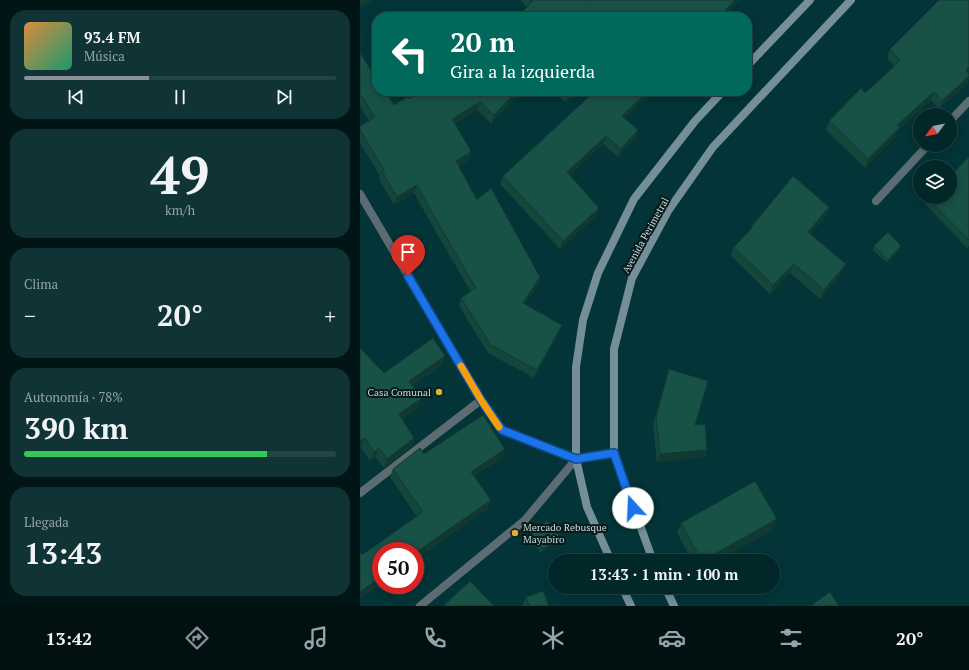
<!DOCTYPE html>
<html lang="es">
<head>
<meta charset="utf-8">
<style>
	:root { --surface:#022729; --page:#103335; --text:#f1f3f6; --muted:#96a5a8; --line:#234446; --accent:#8c9099 }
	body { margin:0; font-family:"PT Serif",serif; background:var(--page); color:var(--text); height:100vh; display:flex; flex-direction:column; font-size:15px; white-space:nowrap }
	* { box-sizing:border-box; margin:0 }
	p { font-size:13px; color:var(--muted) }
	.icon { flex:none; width:22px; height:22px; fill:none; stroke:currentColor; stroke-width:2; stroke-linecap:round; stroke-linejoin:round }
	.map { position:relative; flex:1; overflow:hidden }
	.sheet { display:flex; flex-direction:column; gap:10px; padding:10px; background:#011517; width:360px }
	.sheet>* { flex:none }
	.banner { position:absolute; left:12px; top:12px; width:380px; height:84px; border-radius:16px; box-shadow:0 2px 10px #0003,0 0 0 1px var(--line); background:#00695c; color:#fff; overflow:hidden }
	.needle { width:26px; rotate:238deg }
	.fabs { position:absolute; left:553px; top:108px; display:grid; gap:8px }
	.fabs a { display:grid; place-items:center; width:44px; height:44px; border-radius:50%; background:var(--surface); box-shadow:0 2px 10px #0003,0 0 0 1px var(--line); font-size:20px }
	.speed { position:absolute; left:12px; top:542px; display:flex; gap:8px; font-size:20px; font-weight:700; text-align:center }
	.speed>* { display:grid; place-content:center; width:52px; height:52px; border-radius:50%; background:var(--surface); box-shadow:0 2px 10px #0003,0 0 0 1px var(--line); line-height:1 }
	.speed .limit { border:6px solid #d22; background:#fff; color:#111 }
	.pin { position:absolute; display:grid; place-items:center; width:34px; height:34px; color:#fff; margin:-41px -17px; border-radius:50% 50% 50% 0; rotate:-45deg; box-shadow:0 0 4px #0007 }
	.pin .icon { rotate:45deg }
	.me { position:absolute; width:44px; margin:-22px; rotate:340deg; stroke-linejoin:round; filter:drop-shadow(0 0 3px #0008) }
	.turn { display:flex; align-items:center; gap:14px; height:84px; padding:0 12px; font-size:18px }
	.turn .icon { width:52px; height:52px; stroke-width:2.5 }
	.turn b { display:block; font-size:28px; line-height:34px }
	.big { font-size:30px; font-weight:800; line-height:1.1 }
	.sheet .widget { flex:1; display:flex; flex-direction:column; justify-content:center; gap:6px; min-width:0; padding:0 14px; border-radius:16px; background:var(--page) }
	.sheet .dial { align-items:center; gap:0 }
	.dial b { font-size:52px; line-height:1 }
	.song { display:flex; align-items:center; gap:12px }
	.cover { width:48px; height:48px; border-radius:6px; background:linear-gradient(135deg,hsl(30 70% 55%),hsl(160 70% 35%)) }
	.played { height:4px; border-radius:2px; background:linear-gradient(90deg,var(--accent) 40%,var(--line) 40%) }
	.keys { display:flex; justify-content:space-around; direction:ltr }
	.heat { display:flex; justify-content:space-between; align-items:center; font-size:22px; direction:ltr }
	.charge { height:6px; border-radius:3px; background:linear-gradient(90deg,#34c759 78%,var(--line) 0) }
	.trip { position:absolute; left:188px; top:554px; width:232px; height:40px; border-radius:20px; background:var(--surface); box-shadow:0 2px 10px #0003,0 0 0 1px var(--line); font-weight:800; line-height:40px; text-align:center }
	.tab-bar { display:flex; height:64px; justify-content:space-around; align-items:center; background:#011010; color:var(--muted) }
	.tab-bar .icon { width:28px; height:28px }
	.tab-bar .current { color:var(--accent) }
	.tab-bar b { font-size:18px; color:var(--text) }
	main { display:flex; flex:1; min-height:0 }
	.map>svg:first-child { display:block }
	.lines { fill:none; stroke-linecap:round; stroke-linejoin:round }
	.lane { stroke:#5c6c72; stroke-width:8 }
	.street { stroke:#5c6c72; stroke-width:8 }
	.secondary { stroke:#758f99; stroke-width:8 }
	.wall { fill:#15463c }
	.shaded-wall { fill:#113931 }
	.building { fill:#185146; stroke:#113931 }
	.route-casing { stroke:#114b97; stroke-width:10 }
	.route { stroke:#1a73e8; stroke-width:7 }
	.slow { stroke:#f59e0b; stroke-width:7 }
	.poi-dot { fill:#e2af34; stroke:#07191a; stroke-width:1.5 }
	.labels { text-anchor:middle; stroke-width:4; stroke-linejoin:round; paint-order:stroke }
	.street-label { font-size:10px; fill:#c7dedf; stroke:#07191a }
	.poi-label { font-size:10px; fill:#c7dedf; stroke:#07191a; text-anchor:end }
</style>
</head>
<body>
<main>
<section class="sheet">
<div class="widget">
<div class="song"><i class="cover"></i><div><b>93.4 FM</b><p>Música</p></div></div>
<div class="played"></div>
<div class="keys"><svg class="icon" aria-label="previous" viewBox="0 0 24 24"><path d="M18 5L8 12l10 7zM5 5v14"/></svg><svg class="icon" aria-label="pause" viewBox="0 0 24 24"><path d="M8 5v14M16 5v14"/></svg><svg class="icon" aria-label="next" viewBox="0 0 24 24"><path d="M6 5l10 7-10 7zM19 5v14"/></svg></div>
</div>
<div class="widget dial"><b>49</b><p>km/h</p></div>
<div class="widget"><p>Clima</p>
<div class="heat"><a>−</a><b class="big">20°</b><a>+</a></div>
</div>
<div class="widget"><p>Autonomía · 78%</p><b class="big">390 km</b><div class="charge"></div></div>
<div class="widget"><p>Llegada</p><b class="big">13:43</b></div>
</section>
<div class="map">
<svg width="609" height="606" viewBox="0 0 609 606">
	<rect width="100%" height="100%" fill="#033437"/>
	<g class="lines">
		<polyline class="lane" points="60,606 165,520 216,459"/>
		<g class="street">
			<polyline points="590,121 609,101"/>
			<polyline points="0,194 121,400 142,430 216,459 254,453"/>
			<polyline points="516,201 568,145"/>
			<polyline points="0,493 121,400"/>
		</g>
		<g class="secondary">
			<polyline points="387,66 450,0"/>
			<polyline points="251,561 227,507 216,459 216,367 223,320 238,273 274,199 335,121 363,91"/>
			<polyline points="293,561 254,453 254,349 272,278 308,211 353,147 491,0"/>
			<polyline points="262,587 271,606"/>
			<polyline points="305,587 314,606"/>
		</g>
	</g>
	<g class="wall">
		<polygon points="160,0 226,0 227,1 229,0 379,0 364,17 158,17 167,7"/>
		<polygon points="609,0 609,72 608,73 607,84 579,109 571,100 539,129 536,136 505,168 466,130 469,121 505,93 534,66 527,58 530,49"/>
		<polygon points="0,53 34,105 49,99 61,91 162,91 131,123 117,110 95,124 111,152 108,160 99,166 117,200 178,285 165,304 199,333 174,378 128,353 99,306 101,298 111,292 80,239 54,193 34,205 19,179 20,176 0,143 0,126 9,121 0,106"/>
		<polygon points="192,91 224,91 206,102"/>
		<polygon points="231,91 293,91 265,118 278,130 275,138 258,157 243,144 209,175 239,208 236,216 200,249 140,184 143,176 233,93"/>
		<polygon points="314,91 326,91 320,97"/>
		<polygon points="609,157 609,246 607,248 566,205 568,198"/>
		<polygon points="469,207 466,216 450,234 482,273 460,299 430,273 410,294 371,256 374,247 390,230 391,227"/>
		<polygon points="514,246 541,246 540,250 527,263 513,250"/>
		<polygon points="85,356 82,365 52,386 58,408 42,419 54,438 51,447 24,468 16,457 10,461 1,447 24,373"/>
		<polygon points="309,369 335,425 347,450 345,457 297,462 293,424"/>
		<polygon points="145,449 142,458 114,476 131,500 128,508 55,560 55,551 21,584 0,598 0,551 2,555 57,517 30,477 33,469 64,454"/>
		<polygon points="321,523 413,530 358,561 332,561 317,533"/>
		<polygon points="171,534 197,540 181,553 169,538"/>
		<polygon points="166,597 189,606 162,606"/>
	</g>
	<g class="shaded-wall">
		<polygon points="5,0 14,0 0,9 0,3"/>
		<polygon points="375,0 379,0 364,17 360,17"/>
		<polygon points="609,67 609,72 603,79 606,70"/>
		<polygon points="609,76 609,79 607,84 579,109 582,101"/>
		<polygon points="157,91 162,91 131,123 134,115"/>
		<polygon points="214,91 224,91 206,102 208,94"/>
		<polygon points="288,91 293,91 259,124 262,116"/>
		<polygon points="322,91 326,91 320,97"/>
		<polygon points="574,92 571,100 539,129 536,136 505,168 508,159 537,125"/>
		<polygon points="120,102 117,110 90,127 92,119"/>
		<polygon points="278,130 275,138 258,157 261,149"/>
		<polygon points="246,136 243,144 204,180 207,172"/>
		<polygon points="110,149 109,154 111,152 108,160 93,169 96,161"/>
		<polygon points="57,185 54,193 34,205 37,197"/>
		<polygon points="469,207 466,216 445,241 448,232"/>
		<polygon points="239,208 236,216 200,249 203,241"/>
		<polygon points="541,246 540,250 527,263 528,260"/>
		<polygon points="434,264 430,273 410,294 413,285"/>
		<polygon points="486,264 482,273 460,299 464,290"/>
		<polygon points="180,277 178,285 160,311 163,303"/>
		<polygon points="202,325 199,333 174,378 177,370"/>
		<polygon points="85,356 82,365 46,390 49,381"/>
		<polygon points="61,399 58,408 35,423 39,414"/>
		<polygon points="5,438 1,447 0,448 0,441"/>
		<polygon points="54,438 51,447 24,468 27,459"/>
		<polygon points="19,448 16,457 10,461 14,452"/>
		<polygon points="145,449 142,458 108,480 111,472"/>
		<polygon points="347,450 345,457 297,462 300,454"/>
		<polygon points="131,500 128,508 55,560 55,553"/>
		<polygon points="417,519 413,530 358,561 343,561"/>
		<polygon points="199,536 197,540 181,553 183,549"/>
		<polygon points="21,577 21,584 0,598 0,592"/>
	</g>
	<g class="building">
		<polygon points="0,0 5,0 0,3"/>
		<polygon points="170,0 226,0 227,1 229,0 375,0 360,16 361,17 158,17 172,1"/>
		<polygon points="579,0 609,0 609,67 606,70 609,74 609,76 582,101 574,92 537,125 540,127 508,159 469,121 501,88 505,93 540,61 530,49"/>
		<polygon points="0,53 17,79 17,91 25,91 34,105 47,97 49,99 61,91 157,91 134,115 120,102 92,119 110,149 109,150 111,152 96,161 117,200 131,188 180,277 163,303 202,325 177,370 131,345 101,298 116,288 83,232 57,185 37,197 22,171 24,170 0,130 0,126 15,117 0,94"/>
		<polygon points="205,91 214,91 208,94"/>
		<polygon points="235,91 288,91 262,116 278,130 261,149 246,136 207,172 239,208 203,241 143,176"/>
		<polygon points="609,157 609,240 568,198 570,197 590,197 590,176"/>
		<polygon points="433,176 469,207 448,232 486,264 464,290 434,264 413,285 374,247 392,228 391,227"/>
		<polygon points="528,232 541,246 528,260 514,246"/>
		<polygon points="73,338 85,356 49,381 61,399 39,414 54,438 27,459 19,448 14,452 5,438 0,441 0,348 24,373"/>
		<polygon points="309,369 348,381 335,425 345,424 347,450 300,454 296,417"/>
		<polygon points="123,415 145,449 111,472 131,500 55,553 55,551 21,551 21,577 0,592 0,551 2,555 63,512 33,469 60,448 64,454"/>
		<polygon points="395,481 417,519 342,561 321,523"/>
		<polygon points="187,521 199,536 183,549 171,534"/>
		<polygon points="110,581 134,606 83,606"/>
		<polygon points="183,591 189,606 169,606 166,597"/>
		<polygon points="470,592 479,606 450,606"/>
	</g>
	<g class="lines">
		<g class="route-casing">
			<polyline id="route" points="48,276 121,400 142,430 216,459 254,453 273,508"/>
		</g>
		<use href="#route" class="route"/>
		<polyline class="slow" points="101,366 121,400 139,427"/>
	</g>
	<g class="poi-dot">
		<circle cx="79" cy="392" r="4"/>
		<circle cx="155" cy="533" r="4"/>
	</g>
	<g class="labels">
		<g class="street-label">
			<text transform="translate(285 235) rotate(-61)" y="4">Avenida Perimetral</text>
		</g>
		<g class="poi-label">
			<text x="71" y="396">Casa Comunal</text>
			<text x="163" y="531" text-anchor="start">Mercado Rebusque<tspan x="163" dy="12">Mayabiro</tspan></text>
		</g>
	</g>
</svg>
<div class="fabs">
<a><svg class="needle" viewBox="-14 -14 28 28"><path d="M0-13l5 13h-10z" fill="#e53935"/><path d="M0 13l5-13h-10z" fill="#96a5a8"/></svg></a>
<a><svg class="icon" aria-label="layers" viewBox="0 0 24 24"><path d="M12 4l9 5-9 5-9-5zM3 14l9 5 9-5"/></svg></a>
</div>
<div class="speed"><div class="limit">50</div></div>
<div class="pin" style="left:48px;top:276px;background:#d93025"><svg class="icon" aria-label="arrive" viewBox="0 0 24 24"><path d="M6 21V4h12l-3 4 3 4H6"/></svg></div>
<svg class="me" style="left:273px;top:508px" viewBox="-20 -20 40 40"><circle r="19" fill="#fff"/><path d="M0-13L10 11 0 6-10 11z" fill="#1a73e8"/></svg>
<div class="trip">13:43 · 1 min · 100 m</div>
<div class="banner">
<div class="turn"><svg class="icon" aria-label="left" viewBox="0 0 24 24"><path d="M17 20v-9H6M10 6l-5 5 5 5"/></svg><div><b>20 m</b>Gira a la izquierda</div></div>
</div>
</div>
</main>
<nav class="tab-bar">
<b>13:42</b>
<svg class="icon current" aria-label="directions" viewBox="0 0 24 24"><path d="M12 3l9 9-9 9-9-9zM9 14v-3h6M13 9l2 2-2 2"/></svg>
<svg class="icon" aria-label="music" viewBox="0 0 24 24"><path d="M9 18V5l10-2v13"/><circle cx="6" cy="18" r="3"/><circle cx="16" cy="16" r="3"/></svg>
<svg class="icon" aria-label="phone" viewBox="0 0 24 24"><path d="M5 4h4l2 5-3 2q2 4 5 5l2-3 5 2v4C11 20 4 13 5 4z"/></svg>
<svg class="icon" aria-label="climate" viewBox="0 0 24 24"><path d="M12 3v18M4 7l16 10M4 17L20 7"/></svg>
<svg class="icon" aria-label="car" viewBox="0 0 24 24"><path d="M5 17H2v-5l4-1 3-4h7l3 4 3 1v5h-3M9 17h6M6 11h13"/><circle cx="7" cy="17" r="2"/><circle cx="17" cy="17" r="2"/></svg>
<svg class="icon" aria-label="filters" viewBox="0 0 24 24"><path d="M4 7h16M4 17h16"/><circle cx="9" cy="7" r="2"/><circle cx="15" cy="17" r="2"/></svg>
<b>20°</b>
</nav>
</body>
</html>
